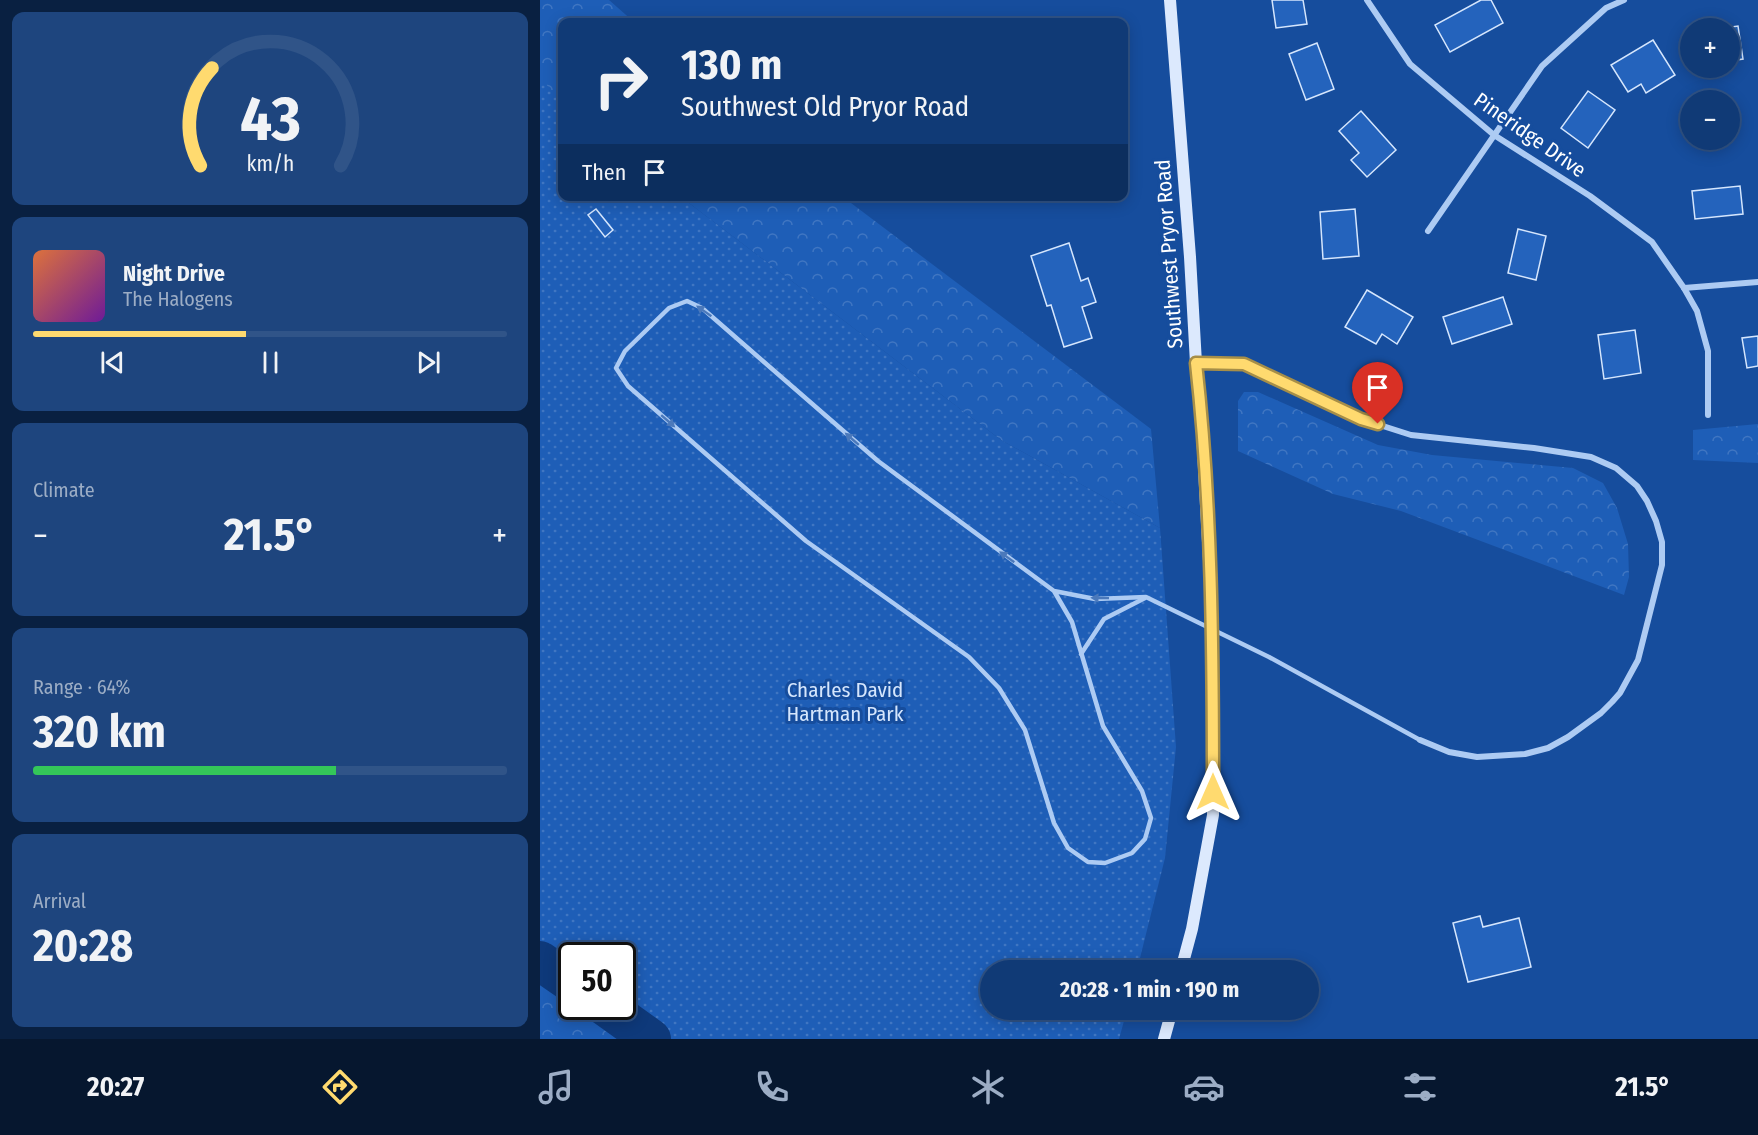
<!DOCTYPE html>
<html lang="en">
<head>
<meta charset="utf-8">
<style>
	:root { --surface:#103a76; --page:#1e457e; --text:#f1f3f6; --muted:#9cadc5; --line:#305488; --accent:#ffda6f }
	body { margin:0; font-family:"Fira Sans Condensed",sans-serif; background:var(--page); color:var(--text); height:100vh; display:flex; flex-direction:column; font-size:22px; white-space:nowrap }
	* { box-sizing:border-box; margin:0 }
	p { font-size:20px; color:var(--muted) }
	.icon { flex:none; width:33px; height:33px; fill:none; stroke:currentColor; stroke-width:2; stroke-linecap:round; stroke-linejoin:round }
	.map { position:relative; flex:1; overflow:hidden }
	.side { display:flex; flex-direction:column; gap:12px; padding:12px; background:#092041; width:540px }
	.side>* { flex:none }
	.hud { position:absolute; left:18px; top:18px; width:570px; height:183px; border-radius:12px; box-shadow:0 3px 15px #0003,0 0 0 2px var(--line); background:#103a76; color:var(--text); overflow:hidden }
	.tools { position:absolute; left:1140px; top:18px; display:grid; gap:12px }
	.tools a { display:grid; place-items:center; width:60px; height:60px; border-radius:50%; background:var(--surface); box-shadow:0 3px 15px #0003,0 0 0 2px var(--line); font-size:30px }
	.speed { position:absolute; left:18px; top:942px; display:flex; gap:12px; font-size:30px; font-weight:700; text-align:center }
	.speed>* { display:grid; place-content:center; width:78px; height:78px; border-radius:50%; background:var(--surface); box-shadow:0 3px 15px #0003,0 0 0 2px var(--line); line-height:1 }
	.speed .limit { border:3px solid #111; border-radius:9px; background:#fff; color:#111 }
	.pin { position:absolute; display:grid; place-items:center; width:51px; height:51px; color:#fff; margin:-62px -26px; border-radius:50% 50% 50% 0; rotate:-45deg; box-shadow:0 0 6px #0007 }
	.pin .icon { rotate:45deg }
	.me { position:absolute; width:66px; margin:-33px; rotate:0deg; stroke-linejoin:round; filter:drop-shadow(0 0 4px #0008) }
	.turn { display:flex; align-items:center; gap:21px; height:126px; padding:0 24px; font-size:27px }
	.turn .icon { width:78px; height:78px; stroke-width:2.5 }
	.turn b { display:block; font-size:42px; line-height:51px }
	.then { display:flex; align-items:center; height:57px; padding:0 24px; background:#0003; gap:12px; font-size:22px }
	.big { font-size:45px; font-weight:700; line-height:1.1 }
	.side .tile { flex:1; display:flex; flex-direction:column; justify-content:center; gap:9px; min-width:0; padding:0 21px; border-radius:12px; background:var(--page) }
	.side .dial { align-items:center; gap:0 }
	.dial svg { height:156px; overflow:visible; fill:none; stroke:var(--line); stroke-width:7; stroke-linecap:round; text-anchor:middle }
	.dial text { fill:var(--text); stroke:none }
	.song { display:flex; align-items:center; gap:18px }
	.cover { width:72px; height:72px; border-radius:9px; background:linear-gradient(135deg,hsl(20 70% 55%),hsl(280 70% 35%)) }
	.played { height:6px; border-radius:3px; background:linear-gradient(90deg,var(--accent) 45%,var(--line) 45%) }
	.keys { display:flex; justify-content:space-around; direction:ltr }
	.heat { display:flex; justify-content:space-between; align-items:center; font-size:33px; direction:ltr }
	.charge { height:9px; border-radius:4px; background:linear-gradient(90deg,#34c759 64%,var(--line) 0) }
	.trip { position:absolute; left:440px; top:960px; width:339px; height:60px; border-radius:30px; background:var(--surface); box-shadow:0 3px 15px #0003,0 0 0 2px var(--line); font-weight:700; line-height:60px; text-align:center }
	.tab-bar { display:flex; height:96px; justify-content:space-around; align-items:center; background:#06172f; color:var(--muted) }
	.tab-bar .icon { width:42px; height:42px }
	.tab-bar .current { color:var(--accent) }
	.tab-bar b { font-size:27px; color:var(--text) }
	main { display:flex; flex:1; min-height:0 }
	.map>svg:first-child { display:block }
	.forest { fill:url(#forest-crowns) }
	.park { fill:url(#park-dots); fill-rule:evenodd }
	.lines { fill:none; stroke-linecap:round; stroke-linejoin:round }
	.river { stroke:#0e397a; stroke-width:40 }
	.building { fill:#2463bc; stroke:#d5e6fd; stroke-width:1.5 }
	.service { stroke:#adcbf3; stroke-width:4.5 }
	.minor { stroke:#adcbf3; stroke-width:6 }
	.secondary { stroke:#dce9fd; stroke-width:12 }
	.secondary-bridge { stroke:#dce9fd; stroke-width:12 }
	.oneway { fill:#4b79bb }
	.route-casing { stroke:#a68e48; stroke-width:15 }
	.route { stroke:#ffda6f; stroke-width:10 }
	.labels { text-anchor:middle; stroke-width:6; stroke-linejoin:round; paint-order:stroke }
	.street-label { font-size:21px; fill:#fff; stroke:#164d9d }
	.park-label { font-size:21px; fill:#d5e6fd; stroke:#164d9d }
</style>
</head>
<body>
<main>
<section class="side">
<div class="tile dial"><svg viewBox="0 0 100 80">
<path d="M14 69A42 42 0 1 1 86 69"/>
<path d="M14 69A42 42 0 0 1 20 19" stroke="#ffda6f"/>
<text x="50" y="56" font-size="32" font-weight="700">43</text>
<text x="50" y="72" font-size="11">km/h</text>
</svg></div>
<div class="tile">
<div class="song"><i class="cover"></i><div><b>Night Drive</b><p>The Halogens</p></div></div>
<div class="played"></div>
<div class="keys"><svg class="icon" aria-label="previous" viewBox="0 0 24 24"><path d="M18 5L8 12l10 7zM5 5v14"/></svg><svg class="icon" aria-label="pause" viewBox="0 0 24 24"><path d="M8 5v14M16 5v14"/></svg><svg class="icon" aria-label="next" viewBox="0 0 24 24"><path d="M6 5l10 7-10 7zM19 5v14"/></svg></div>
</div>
<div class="tile"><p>Climate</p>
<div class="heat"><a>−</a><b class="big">21.5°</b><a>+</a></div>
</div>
<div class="tile"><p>Range · 64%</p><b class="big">320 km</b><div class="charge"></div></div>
<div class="tile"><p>Arrival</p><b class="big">20:28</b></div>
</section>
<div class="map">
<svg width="1218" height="1039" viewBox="0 0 1218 1039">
	<defs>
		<pattern id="forest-crowns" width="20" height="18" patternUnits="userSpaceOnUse" patternTransform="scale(1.5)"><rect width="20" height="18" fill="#1e5eb7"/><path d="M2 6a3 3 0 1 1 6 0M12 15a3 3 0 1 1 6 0" fill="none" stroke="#4076c2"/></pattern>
		<pattern id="park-dots" width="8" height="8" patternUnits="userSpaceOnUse" patternTransform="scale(1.5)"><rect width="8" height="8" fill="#1e5eb7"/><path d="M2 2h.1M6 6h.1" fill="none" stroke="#4076c2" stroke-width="1.8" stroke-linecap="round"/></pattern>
	</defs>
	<rect width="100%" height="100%" fill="#164d9d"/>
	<g class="forest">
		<polygon points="0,0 69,0 94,22 22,22 22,129 0,138"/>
		<polygon points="141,197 303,197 611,429 620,528 461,440"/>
		<polygon points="704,392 718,392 838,445 892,455 1033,468 1063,483 1077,508 1088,544 1089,577 1084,595 861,511 793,494 698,451 698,401"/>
		<polygon points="1218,424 1218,463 1153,460 1153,430"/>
		<polygon points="0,975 42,1017 89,1039 0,1039"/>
	</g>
	<path class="park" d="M 0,78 L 22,101 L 22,196 L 141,197 L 461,440 L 620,528 L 636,747 L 625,858 L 597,970 L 450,970 L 450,1010 L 587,1010 L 579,1039 L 89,1039 L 42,1017 L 0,975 ZM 32,956 L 82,956 L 82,1006 L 32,1006 Z"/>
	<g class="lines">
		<g class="river">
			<polyline points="0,961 32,983"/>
			<polyline points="65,1006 111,1039"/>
		</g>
	</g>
	<g class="building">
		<polygon points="732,0 763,0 767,24 736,28"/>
		<polygon points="941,0 951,0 963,23 910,52 895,25"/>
		<polygon points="1198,26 1203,59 1190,61 1190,28 1184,28"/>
		<polygon points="1113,40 1135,75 1106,93 1101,84 1088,92 1071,65"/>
		<polygon points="777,43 794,89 766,100 749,54"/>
		<polygon points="1048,91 1075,110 1048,148 1021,128"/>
		<polygon points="821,111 856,150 827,177 811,160 819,153 799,131"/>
		<polygon points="1200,186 1203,214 1155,219 1152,191"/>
		<polygon points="56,209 73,230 65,237 48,215"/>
		<polygon points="815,209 819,256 783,259 780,212"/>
		<polygon points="978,229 1006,236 996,280 968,273"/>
		<polygon points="529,243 541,281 548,278 556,302 542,307 552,338 524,347 511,305 507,306 491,256"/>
		<polygon points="827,290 873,317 857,344 842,334 836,344 805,327"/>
		<polygon points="963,297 972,324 912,344 903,317"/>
		<polygon points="1095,330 1101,373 1064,379 1058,335"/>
		<polygon points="1218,336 1218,366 1207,368 1202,338"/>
		<polygon points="940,916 943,927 979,918 991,967 928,982 913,923"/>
	</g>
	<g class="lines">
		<g class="service">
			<polyline points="514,591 532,622 563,726 602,791 611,818 605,839 592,853 565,863 548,862 528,848 514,823 485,730 459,688 429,657 266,541 88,386 76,368 85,351 129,308 147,301 162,308 338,461 514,591 555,599 606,597 729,657 880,740"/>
			<polyline points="541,654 564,619 605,598"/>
		</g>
		<g class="minor">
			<polyline points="827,0 870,64 954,135 1050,196 1112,242 1144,288 1157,311 1168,351 1168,415"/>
			<polyline points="888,231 1002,66 1066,8 1084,0"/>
			<polyline points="1144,288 1218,282"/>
			<polyline points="656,363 704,364 821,419 871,435 994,448 1051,457 1076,468 1097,486 1107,501 1116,521 1122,542 1122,565 1098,660 1080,693 1072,702 1061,713 1028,737 1008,748 985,754 937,757 909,752 880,740"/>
		</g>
		<g class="secondary">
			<polyline points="630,0 650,257 656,363 661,414"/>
			<polyline points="624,1039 632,1010"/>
		</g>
		<polyline class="secondary-bridge" points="641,970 652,929 673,815 673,634 661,414"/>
	</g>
	<defs><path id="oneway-solid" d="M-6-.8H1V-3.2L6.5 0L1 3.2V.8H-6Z" transform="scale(1.5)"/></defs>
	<g class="oneway">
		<use href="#oneway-solid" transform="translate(164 311) rotate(-145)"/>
		<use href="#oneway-solid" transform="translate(128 421) rotate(41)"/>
		<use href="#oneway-solid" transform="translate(312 439) rotate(-139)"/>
		<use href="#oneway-solid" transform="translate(467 557) rotate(-144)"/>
		<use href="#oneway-solid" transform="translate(560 598) rotate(-179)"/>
	</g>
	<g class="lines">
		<g class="route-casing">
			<path id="route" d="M 673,792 C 673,650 672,505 656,363 L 704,364 L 821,419 L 838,424"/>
		</g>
		<use href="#route" class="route"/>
	</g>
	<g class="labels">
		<g class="street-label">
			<text transform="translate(990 135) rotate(35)" y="7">Pineridge Drive</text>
			<text transform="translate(629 254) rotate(-94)" y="7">Southwest Pryor Road</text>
		</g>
		<g class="park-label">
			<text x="305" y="697">Charles David<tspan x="305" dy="24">Hartman Park</tspan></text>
		</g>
	</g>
</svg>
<div class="tools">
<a>+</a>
<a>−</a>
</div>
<div class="speed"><div class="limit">50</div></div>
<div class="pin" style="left:838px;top:424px;background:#d93025"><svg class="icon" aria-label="arrive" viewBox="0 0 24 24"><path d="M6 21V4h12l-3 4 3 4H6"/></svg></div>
<svg class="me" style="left:673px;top:792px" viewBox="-20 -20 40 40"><path d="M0-17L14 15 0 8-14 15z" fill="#ffda6f" stroke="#fff" stroke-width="4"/></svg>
<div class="trip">20:28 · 1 min · 190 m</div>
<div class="hud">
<div class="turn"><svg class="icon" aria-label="right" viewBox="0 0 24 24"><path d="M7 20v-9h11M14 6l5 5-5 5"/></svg><div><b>130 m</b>Southwest Old Pryor Road</div></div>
<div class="then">Then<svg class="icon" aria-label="arrive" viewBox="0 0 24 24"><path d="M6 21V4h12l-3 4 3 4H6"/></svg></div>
</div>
</div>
</main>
<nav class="tab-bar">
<b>20:27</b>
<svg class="icon current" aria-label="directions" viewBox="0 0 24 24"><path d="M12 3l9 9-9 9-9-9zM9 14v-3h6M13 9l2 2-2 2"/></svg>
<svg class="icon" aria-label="music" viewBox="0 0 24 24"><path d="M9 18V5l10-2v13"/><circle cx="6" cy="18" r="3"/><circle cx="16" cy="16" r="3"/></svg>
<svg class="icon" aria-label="phone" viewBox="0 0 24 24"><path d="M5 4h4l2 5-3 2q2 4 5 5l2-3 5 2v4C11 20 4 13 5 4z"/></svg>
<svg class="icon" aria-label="climate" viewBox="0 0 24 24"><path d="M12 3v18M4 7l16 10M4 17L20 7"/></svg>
<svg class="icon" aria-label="car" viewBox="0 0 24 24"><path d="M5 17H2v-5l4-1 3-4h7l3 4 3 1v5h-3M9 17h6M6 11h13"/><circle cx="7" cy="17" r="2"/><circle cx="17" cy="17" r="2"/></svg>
<svg class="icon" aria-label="filters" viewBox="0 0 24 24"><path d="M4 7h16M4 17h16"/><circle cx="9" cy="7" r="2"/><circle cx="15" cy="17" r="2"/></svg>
<b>21.5°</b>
</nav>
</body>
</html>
